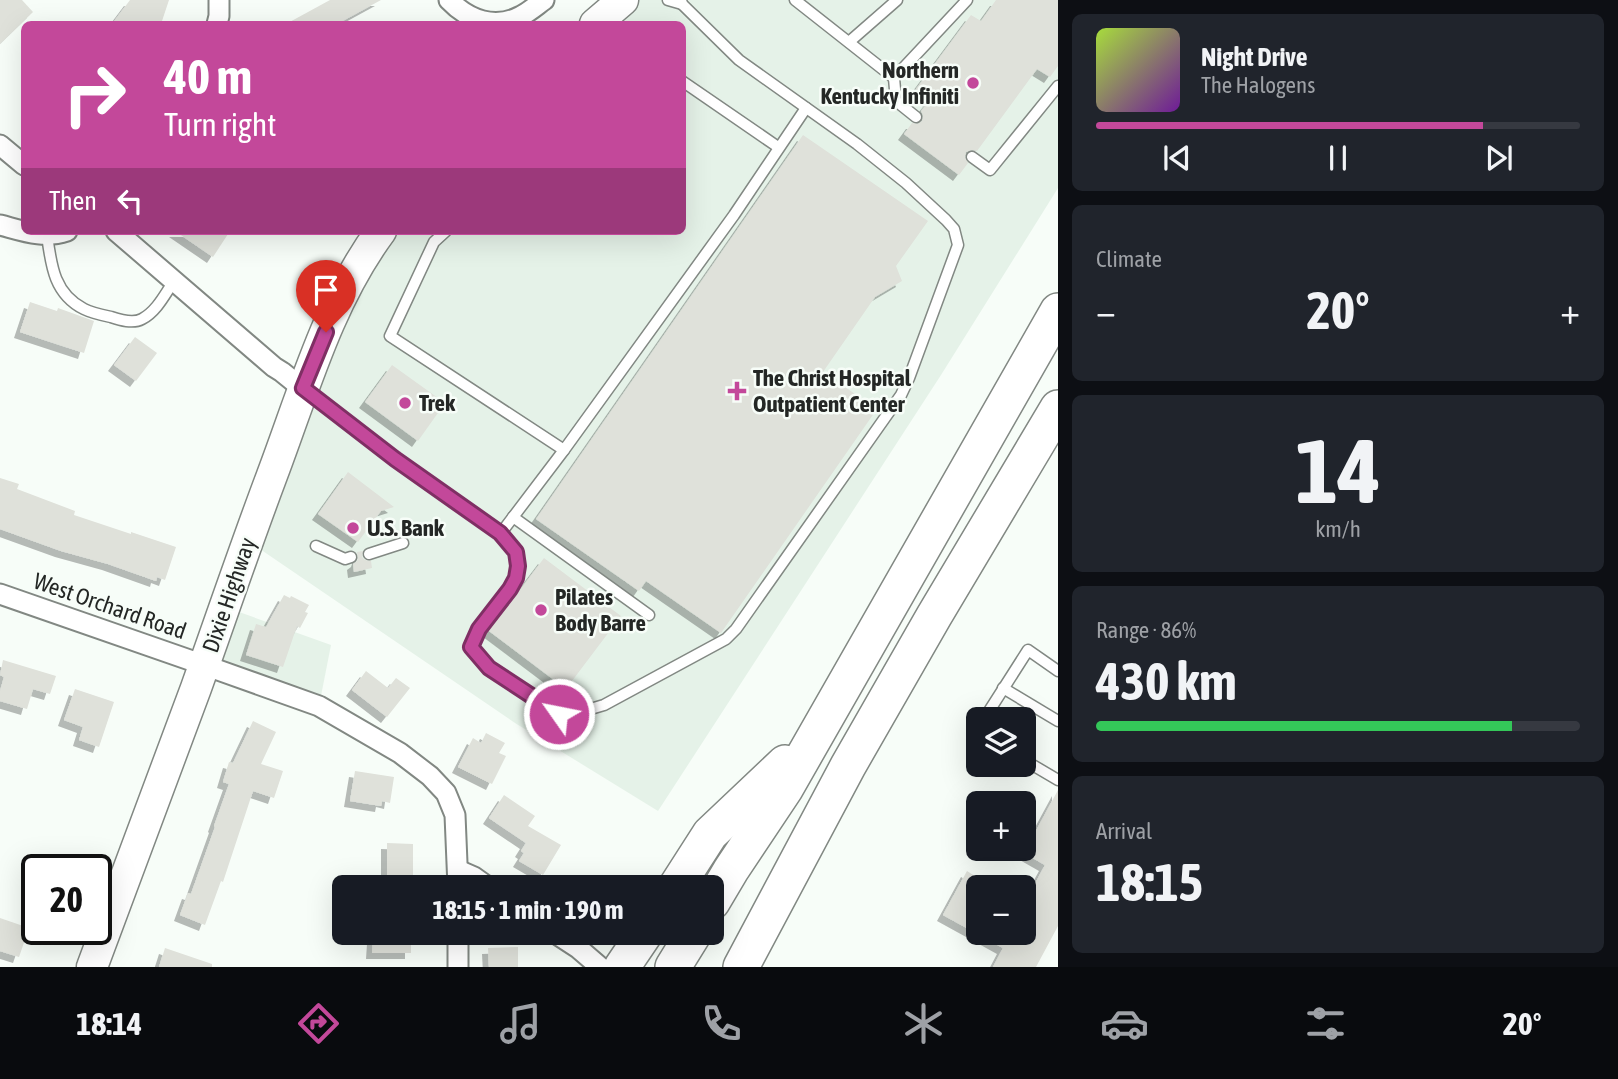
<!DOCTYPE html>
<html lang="en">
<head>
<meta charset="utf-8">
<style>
	:root { --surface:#171b24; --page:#20242c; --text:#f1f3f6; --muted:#9ea1a6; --line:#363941; --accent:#c3489a }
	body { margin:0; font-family:"Asap Condensed",sans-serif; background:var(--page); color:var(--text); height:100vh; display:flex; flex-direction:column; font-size:26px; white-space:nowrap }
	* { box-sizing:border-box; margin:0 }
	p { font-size:23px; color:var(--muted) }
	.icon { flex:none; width:38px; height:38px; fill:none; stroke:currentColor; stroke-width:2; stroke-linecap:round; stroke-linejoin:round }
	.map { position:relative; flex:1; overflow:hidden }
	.details { display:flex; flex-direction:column; gap:14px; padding:14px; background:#0d0f14; width:560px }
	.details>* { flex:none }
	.banner { position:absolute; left:21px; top:21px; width:665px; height:214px; border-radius:10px; box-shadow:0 7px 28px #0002; background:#c3489a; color:#fff; overflow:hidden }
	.fabs { position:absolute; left:966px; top:707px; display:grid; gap:14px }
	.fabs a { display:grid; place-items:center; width:70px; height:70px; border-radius:10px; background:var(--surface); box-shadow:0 7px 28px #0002; font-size:35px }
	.speed { position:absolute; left:21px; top:854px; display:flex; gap:14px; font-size:35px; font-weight:700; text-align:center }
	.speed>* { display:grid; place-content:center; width:91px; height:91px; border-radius:50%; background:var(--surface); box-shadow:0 7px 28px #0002; line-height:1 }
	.speed .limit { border:4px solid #111; border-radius:10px; background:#fff; color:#111 }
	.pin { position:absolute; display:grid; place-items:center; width:60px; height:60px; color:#fff; margin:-72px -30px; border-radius:50% 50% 50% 0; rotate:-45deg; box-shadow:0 0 7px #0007 }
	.pin .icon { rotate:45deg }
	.me { position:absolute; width:77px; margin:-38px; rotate:303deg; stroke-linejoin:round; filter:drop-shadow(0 0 5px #0008) }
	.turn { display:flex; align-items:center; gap:24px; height:147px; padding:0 28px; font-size:32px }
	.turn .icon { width:91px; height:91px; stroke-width:2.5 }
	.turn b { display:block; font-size:49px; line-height:60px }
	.then { display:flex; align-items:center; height:66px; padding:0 28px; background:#0003; gap:14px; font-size:26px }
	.big { font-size:52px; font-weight:700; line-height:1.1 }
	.details .card { flex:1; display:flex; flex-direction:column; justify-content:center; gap:10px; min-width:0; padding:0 24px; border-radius:10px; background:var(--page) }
	.details .dial { align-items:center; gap:0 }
	.dial b { font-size:91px; line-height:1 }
	.song { display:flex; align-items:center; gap:21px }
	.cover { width:84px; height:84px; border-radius:10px; background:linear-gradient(135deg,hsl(80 70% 55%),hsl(280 70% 35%)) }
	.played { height:7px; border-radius:4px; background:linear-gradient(90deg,var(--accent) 80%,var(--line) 80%) }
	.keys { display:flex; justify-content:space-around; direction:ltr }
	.heat { display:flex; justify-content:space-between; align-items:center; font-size:38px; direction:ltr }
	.charge { height:10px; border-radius:5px; background:linear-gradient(90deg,#34c759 86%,var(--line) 0) }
	.trip { position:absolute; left:332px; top:875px; width:392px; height:70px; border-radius:10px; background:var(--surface); box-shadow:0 7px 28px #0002; font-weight:700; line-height:70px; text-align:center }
	.tabs { display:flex; height:112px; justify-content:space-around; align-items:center; background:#090b0e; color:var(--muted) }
	.tabs .icon { width:49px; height:49px }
	.tabs .on { color:var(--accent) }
	.tabs b { font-size:32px; color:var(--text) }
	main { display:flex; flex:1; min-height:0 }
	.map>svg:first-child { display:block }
	.built { fill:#e5f2e8 }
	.building { fill:#dfe1da; filter:url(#shadow) }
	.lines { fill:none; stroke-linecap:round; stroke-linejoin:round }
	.service-casing { stroke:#828883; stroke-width:13 }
	.minor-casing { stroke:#828883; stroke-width:23 }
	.primary-casing { stroke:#828883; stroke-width:33 }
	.motorway-casing { stroke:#828883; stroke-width:38 }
	.service { stroke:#fff; stroke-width:10 }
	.minor { stroke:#fff; stroke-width:19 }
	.primary { stroke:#fff; stroke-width:30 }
	.motorway { stroke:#fff; stroke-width:35 }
	.route-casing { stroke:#7f2f64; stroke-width:18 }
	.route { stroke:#c3489a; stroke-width:12 }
	.poi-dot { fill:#c3489a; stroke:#f7fdf8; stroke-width:2.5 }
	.labels { text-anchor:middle; stroke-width:5; stroke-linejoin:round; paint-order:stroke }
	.poi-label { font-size:23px; font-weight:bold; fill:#242725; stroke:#f7fdf8; text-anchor:start }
	.street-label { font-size:23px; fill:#242725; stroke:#f7fdf8 }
</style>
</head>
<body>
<main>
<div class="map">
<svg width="1058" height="967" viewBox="0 0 1058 967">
	<defs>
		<filter id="shadow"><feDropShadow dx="-6" dy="6" stdDeviation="0" flood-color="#0004"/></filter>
	</defs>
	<rect width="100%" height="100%" fill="#f7fdf8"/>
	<g class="built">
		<polygon points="623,0 1058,0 1058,188 941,375 658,811 515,723 248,541 381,231 682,231 682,24 595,24"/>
		<polygon points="225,607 331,645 319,706 204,665"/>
	</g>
	<g class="building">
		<polygon points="0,0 22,0 33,12 0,44"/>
		<polygon points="130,0 169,0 161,24 112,24"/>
		<polygon points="330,0 381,0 337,24 286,24"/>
		<polygon points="996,0 1058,0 1058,66 1050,77 1037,69 977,151 972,150 966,152 965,157 968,163 959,175 904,134 912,123 918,124 922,121 923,115 921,111 929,101 916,89 971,15 981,21"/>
		<polygon points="803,135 928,221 896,266 902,281 875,297 823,372 877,409 721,633 646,581 639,591 536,519"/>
		<polygon points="175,231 230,231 213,257"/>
		<polygon points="30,302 57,311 58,308 94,321 84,353 20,332"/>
		<polygon points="135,337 157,353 136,381 114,365"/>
		<polygon points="392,365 445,403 418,441 365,402"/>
		<polygon points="348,472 394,507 381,511 358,542 318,514"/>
		<polygon points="0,478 19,484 17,489 75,511 74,515 131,534 131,532 176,547 165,580 157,577 156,581 108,564 61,551 0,529"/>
		<polygon points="363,551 362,557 365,560 371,561 372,568 354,572 353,564 357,561 358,558 357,552"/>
		<polygon points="544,558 621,616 566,689 489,631"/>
		<polygon points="284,595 290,598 291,596 309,605 305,612 308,613 300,628 297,626 283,667 246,655 256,624 266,627"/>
		<polygon points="3,660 56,676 50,694 33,689 27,709 0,701 0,691 4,677 0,675"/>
		<polygon points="366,671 388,688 396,678 410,688 387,717 352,690"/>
		<polygon points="75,689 114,702 99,747 79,740 83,727 64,720"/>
		<polygon points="253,721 276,732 261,764 283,771 274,798 253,791 223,882 221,881 205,925 180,915 188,893 191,894 215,827 214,826 229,784 223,782 229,762 233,763"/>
		<polygon points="486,733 505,743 499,753 506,756 492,784 458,767 473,738 481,743"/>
		<polygon points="355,771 394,777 390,803 382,801 381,806 350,801"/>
		<polygon points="1058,790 1058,926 1036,967 993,967 1003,948 943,915 967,871 978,878 978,933 1024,933 1024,904 1045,865 1024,853"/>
		<polygon points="504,795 535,816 528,826 561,845 543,875 519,861 524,853 521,851 526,843 489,818"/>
		<polygon points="387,843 413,844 413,887 387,887"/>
		<polygon points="0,918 29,928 19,957 0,951"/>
		<polygon points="383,933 411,933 411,953 372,953 373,938 383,938"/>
		<polygon points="518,947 518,967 489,967 488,948"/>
		<polygon points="165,948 212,964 212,967 159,967"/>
	</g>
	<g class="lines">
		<g class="service-casing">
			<g id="service">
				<polyline points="668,0 682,4"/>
				<polyline points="795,0 894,78 967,0"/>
				<polyline points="849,42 897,0"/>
				<polyline points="894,78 896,101 916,117"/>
				<polyline points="682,81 778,147"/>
				<polyline points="972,157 990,170 1058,86"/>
				<polyline points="446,231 434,242 390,336 564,450"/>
				<path d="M 47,235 C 51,265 54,294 84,309 C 92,313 102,315 111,317 C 120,320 133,324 142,319 C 157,311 165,294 174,281"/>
				<polyline points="306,391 395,459 501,533 516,552 518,566 516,578 510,589 479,629 471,647 489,668 559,714 577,713 604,705 726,639 736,629 901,395 909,378 958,245 954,229 946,220 906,183 857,144 739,60 682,4 681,0"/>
				<polyline points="513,517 649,615"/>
				<polyline points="501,533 564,450 734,215 806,108"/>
				<polyline points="316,546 345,559 351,557"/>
				<polyline points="369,554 403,543"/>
				<polyline points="1003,688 1058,721"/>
				<polyline points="984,719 1028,650 1058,671"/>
				<polyline points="978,729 977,732 978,733"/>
				<polyline points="1024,760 1058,780"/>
			</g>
		</g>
		<g class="minor-casing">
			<g id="minor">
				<path d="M 449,0 C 468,20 495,30 521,16 C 529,12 537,5 544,0"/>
				<polyline points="217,24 219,16 219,0"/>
				<polyline points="0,145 24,165"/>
				<path d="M 0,225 C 23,231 43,239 67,231"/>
				<polyline points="116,231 274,367 282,372 303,389"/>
				<polyline points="0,594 204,665 319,706 400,753 430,776 446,793 455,815 458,887"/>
				<polyline points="458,870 474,877 488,887"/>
				<polyline points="458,933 458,967"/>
				<polyline points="555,933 578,948 600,967"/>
			</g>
		</g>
		<g class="primary-casing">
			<g id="primary">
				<polyline points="595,24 623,0"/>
				<path d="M 92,967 C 127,874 162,781 196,688 C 221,618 245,547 271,478 C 303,394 327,304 381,231"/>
			</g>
		</g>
		<g class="motorway-casing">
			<g id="motorway">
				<polyline points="676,887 710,834 785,763"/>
				<polyline points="712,902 731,870 785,789 1058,311"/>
				<polyline points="622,967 645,933"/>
				<polyline points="673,967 694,933"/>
				<polyline points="741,967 848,766 934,616 1058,408"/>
			</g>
		</g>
		<use href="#service" class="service"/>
		<use href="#minor" class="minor"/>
		<use href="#primary" class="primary"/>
		<use href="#motorway" class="motorway"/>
	</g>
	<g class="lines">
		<g class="route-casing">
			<polyline id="route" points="326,332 303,388 395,459 500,533 516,552 518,566 516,578 510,589 479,629 471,647 489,668 559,714"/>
		</g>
		<use href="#route" class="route"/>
	</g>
	<g class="poi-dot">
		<circle cx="973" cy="83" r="7"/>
		<path d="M733.5 380.5h7v7h7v7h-7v7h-7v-7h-7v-7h7z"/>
		<circle cx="405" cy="403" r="7"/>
		<circle cx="353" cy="528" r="7"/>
		<circle cx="541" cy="610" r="7"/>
	</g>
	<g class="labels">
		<g class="poi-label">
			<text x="959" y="78" text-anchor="end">Northern<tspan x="959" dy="26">Kentucky Infiniti</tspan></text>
			<text x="753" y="386">The Christ Hospital<tspan x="753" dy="26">Outpatient Center</tspan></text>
			<text x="419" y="411">Trek</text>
			<text x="367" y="536">U.S. Bank</text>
			<text x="555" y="605">Pilates<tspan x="555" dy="26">Body Barre</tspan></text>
		</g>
		<g class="street-label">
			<text transform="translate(229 595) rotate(-71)" y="8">Dixie Highway</text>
			<text transform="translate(110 606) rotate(19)" y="8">West Orchard Road</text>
		</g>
	</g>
</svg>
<div class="fabs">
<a><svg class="icon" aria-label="layers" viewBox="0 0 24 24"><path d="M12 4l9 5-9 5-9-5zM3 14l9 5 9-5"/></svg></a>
<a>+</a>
<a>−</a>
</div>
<div class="speed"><div class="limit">20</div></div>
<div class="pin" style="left:326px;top:332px;background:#d93025"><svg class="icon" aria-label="arrive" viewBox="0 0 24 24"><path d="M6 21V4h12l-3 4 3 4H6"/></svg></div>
<svg class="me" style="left:559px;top:714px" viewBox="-20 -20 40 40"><circle r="17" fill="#c3489a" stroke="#fff" stroke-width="3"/><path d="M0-11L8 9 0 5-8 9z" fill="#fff"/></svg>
<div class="trip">18:15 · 1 min · 190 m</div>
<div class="banner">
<div class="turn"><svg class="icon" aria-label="right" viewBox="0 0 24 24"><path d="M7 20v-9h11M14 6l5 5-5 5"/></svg><div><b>40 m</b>Turn right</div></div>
<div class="then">Then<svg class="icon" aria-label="left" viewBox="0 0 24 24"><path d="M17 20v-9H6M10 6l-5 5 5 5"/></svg></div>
</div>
</div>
<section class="details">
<div class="card">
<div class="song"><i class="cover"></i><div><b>Night Drive</b><p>The Halogens</p></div></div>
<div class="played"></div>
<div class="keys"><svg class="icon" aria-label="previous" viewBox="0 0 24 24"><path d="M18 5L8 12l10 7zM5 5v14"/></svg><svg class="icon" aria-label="pause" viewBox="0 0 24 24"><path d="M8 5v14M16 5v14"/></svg><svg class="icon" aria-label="next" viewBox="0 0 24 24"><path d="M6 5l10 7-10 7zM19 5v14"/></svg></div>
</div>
<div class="card"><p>Climate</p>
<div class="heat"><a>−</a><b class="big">20°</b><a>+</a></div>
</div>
<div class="card dial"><b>14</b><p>km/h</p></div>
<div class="card"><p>Range · 86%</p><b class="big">430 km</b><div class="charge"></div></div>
<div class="card"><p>Arrival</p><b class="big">18:15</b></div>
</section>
</main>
<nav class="tabs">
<b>18:14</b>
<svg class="icon on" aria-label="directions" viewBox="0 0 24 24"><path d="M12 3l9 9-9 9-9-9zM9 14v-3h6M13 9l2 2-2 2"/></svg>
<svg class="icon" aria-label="music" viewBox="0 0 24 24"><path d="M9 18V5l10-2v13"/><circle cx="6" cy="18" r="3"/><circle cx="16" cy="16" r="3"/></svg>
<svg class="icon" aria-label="phone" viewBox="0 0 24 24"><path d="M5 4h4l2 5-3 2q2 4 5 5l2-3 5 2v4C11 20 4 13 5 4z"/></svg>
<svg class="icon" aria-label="climate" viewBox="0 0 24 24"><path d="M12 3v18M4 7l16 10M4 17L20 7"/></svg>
<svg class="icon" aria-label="car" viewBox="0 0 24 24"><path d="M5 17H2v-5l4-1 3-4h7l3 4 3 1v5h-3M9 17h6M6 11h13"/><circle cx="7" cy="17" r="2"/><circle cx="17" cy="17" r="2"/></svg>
<svg class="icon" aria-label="filters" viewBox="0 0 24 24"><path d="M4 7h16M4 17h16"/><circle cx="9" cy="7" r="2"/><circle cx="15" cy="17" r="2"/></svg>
<b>20°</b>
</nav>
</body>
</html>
